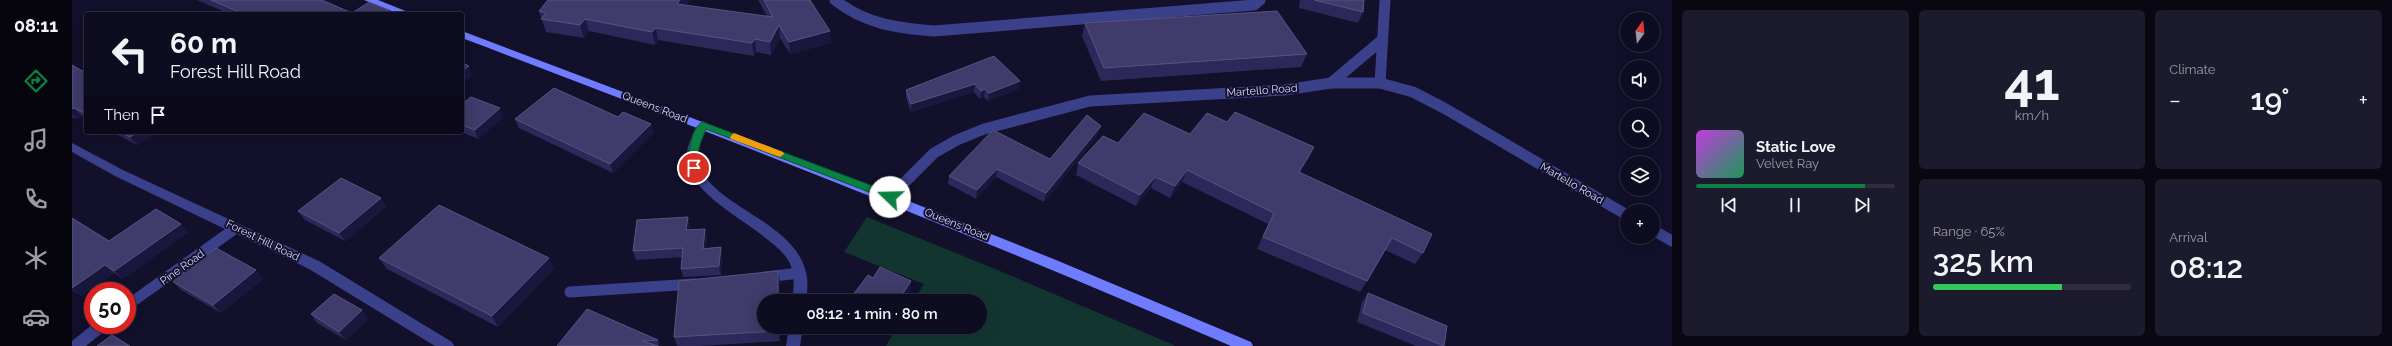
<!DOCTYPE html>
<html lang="en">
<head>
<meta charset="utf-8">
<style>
	:root { --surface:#0e0c20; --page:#1c1a2d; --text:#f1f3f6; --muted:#9b9ba5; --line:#2e2c3e; --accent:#0b8043 }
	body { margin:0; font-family:Raleway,sans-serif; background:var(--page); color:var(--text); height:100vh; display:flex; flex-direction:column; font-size:15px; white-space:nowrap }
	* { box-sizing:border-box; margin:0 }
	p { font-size:13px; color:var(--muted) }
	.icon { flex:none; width:22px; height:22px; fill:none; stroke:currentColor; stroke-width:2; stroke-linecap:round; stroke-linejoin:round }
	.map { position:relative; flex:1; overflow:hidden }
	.panel { display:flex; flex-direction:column; gap:10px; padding:10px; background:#080712; width:720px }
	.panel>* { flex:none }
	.top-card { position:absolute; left:12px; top:12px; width:380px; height:122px; border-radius:4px; box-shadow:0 4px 16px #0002,0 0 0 1px var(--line); background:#0e0c20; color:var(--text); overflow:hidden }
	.needle { width:26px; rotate:15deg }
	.fabs { position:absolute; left:1548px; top:12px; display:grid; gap:8px }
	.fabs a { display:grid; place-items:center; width:40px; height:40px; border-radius:50%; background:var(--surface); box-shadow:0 4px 16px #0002,0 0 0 1px var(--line); font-size:20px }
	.speed { position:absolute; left:12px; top:282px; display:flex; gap:8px; font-size:20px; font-weight:700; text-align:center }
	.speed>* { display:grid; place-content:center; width:52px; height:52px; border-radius:50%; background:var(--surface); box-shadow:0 4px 16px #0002,0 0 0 1px var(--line); line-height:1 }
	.speed .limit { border:6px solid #d22; background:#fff; color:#111 }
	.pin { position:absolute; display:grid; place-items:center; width:34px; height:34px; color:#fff; margin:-17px; border:2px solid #fff; border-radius:50%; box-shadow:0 1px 4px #0007 }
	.me { position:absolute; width:44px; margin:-22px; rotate:291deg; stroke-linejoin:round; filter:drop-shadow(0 0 3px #0008) }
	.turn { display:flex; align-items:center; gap:14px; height:84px; padding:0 20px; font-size:18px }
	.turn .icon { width:52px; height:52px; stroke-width:2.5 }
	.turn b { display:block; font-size:28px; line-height:34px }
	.then { display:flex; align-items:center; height:38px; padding:0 20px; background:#0003; gap:8px; font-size:15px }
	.big { font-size:30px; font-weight:600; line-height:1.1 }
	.panel .tile { flex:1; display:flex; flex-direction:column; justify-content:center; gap:6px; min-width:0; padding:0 14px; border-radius:6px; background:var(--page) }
	.panel .dial { align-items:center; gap:0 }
	.dial b { font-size:52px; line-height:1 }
	.song { display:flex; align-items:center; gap:12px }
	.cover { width:48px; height:48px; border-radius:6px; background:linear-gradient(135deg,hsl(290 70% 55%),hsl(150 70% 35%)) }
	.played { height:4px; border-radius:2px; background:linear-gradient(90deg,var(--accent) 85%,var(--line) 85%) }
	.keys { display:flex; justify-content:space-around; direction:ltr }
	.heat { display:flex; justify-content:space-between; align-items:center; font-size:22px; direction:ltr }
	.charge { height:6px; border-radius:3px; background:linear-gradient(90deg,#34c759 65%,var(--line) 0) }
	.panel .tiles { flex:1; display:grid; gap:10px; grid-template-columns:repeat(3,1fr) }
	.tile:first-child { grid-row:span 2 }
	.trip { position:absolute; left:685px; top:294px; width:230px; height:40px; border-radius:20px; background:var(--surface); box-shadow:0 4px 16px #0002,0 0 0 1px var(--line); font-weight:600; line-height:40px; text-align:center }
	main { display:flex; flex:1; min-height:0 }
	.tabs { display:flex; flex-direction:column; width:72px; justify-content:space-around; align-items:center; background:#06050d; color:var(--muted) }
	.tabs .icon { width:28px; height:28px }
	.tabs .on { color:var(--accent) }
	.tabs b { font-size:18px; color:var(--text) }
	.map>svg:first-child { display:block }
	.green { fill:#133530 }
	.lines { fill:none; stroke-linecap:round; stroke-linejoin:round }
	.lane { stroke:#3a408a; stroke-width:11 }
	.street { fill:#3a408a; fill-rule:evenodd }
	.secondary { fill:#707cff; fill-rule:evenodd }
	.wall { fill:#2d2859 }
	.shaded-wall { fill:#1a173e }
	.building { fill:#3f3b6a; stroke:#585482 }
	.route { fill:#0b8043; stroke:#07532c }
	.slow { fill:#f59e0b }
	.labels { text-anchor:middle; stroke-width:4; stroke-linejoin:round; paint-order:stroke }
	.street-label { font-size:11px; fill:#d9d9ff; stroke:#12102a }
</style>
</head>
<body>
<main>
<nav class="tabs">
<b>08:11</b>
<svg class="icon on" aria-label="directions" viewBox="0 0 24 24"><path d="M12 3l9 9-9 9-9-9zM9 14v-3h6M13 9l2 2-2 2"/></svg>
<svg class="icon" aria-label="music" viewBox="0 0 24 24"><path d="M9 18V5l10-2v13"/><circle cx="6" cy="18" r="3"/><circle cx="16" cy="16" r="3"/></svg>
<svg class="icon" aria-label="phone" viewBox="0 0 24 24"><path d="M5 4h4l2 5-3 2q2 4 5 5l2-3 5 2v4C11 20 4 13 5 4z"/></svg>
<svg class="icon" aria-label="climate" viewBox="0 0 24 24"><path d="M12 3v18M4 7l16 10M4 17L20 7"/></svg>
<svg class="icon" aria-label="car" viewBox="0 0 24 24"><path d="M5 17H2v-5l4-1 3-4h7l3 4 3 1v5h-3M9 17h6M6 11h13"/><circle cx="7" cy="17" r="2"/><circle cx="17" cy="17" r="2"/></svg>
</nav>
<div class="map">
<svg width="1600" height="346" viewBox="0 0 1600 346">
	<rect width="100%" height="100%" fill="#12102a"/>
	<polygon class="green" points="795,217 928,271 1104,346 814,346 825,327 908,327 908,301 841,301 852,284 772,252"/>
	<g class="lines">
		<g class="lane">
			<path d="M 763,0 C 793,24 825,28 862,31 L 1182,5 L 1188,0"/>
			<polyline points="1259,83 1310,40"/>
			<polyline points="1308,83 1313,0"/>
			<polyline points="818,197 862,153 885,140 912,129 1018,101 1213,90 1259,83 1308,83 1341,92 1372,108 1555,215"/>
			<polyline points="1581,230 1600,241"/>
			<polyline points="693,277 728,273"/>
			<polyline points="498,292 622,284"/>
		</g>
		<g class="street">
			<path d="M 631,121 L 637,125 C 633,134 625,146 626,157 C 630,206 726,218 735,277 C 736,285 735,293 734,301 L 720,301 C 722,286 724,270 714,257 C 687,222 597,192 618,141 C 621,134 624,123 631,121 Z"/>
			<polygon points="0,143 51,170 247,261 380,342 382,346 363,346 237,269 165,234 55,312 55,299 153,229 43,176 0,152"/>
			<polygon points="21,324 37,325 35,329 14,346 0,346 0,341"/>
			<polygon points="717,327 731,327 728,346 714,346"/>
		</g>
		<g class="secondary">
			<polygon points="292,0 306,0 341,14 327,14"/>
			<path d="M 390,31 L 789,182 L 984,260 L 1179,342 L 1181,346 L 1159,346 C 906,236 648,136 390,38 Z"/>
		</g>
	</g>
	<g class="wall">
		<polygon points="125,0 250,0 280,13 320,14 158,14"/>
		<polygon points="686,0 738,0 759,43 718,54 708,38 699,55 684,52 682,56 586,40 583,45 517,31 512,38 474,32 467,11 615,6 695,16"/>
		<polygon points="1228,0 1292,0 1291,12 1286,23 1227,8"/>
		<polygon points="1013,23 1235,54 1229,67 1029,81 1010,36"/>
		<polygon points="0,65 14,73 14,118 10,116 5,119 0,117"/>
		<polygon points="948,81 946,89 916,101 912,97 908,99 902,92 839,112 834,98 834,90"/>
		<polygon points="390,104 431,117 406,139 390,132"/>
		<polygon points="546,117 582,132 541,173 447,128 443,119"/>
		<polygon points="40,132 86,132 65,145"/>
		<polygon points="1118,134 1242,147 1237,159 1228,172 1351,253 1343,264 1313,250 1295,281 1288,292 1185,249 1196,224 1110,182 1098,198 1079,188 1064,206 1004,175 1006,163 1046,143"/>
		<polygon points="1026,135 972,202 924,177 904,199 876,184 877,176 978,159"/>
		<polygon points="309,198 314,207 273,241 233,220 226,211"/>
		<polygon points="616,217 618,226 617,230 633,229 635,237 634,248 649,247 650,256 649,275 611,277 609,269 610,257 564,260 561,251"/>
		<polygon points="0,218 37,241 116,232 51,279 42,273 9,296 0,290"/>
		<polygon points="307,258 482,269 426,327 315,269"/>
		<polygon points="184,270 191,279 149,313 109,290 100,281"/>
		<polygon points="706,271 708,282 692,327 708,327 708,341 629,346 605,346 602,337"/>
		<polygon points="1296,293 1372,346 1344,346 1285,322 1290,302"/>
		<polygon points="239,314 297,319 274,340 245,323"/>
		<polygon points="586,340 587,346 485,346"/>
	</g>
	<g class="shaded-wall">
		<polygon points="608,0 618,0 608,17 605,4"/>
		<polygon points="317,10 320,14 311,14"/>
		<polygon points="513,19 517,31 512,38 508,25"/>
		<polygon points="707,25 708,38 699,55 698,42"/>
		<polygon points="584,28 586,40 583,45 580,32"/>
		<polygon points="758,31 759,43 718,54 717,42"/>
		<polygon points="683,39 684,52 682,56 680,43"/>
		<polygon points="397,66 400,75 390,83 390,71"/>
		<polygon points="948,81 946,89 916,101 917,93"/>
		<polygon points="903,84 902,92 839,112 839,104"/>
		<polygon points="913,89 912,97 908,99 909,91"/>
		<polygon points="2,108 10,116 5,119 0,114 0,109"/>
		<polygon points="428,108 431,117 406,139 403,130"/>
		<polygon points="579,124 582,132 541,173 538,164"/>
		<polygon points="1029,126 1026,135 972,202 974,193"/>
		<polygon points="66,132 86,132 65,145 58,137"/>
		<polygon points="1242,147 1237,159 1221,183 1227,172"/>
		<polygon points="925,169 924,177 904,199 905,190"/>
		<polygon points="1115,170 1110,182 1098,198 1103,186"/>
		<polygon points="1083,177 1079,188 1064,206 1068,195"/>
		<polygon points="309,198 314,207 273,241 267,233"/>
		<polygon points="616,217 618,226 617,238 614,230"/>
		<polygon points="109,224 116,232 51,279 42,271"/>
		<polygon points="633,229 635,237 633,257 631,249"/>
		<polygon points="649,247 650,256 649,275 647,266"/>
		<polygon points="477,258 482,269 426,327 420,316"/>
		<polygon points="33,265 42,273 9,296 0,289 0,288"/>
		<polygon points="184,270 191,279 149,313 141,305"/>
		<polygon points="706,271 708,282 708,301 706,301"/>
		<polygon points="839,281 839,290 831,301 826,301"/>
		<polygon points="290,310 297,319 274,340 267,332"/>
		<polygon points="706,327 708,327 708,341 706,331"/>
	</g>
	<g class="building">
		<polygon points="139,0 250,0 280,13 297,2 317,10 311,14 172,14"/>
		<polygon points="476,0 608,0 605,4 701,17 692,0 738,0 758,31 717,42 707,25 698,42 683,39 680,43 584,28 580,32 513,19 508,25 469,19 474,13 467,11"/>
		<polygon points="1242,0 1292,0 1291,12"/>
		<polygon points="1205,11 1235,54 1032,68 1013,23"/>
		<polygon points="922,56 948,81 917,93 913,89 909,91 903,84 839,104 834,90"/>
		<polygon points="390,63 397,66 390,71"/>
		<polygon points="0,65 14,73 14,114 2,108 0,109"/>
		<polygon points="482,88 546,117 551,112 579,124 538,164 443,119"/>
		<polygon points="399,97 428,108 403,130 390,125 390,104"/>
		<polygon points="1163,112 1242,147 1227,172 1360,234 1351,253 1320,238 1295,281 1191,237 1202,213 1115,170 1103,186 1083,177 1068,195 1006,163 1031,136 1046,143 1072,113 1118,134 1135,113 1155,122"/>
		<polygon points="1015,115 1029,126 974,193 925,169 905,190 877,176 921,130 978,159"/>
		<polygon points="48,132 66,132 58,137"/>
		<polygon points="269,178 309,198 267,233 226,211"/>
		<polygon points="367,205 477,258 420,316 307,258"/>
		<polygon points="84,209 109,224 42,271 33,265 0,288 0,218 37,241"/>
		<polygon points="616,217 614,230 633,229 631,249 649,247 647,266 609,269 611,248 561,251 565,220"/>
		<polygon points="144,248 184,270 141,305 100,281"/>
		<polygon points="808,267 839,281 826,301 779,301 777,300 796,275 801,278"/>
		<polygon points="706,271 706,301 692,301 692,327 706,327 706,331 602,337 607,281"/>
		<polygon points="1296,293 1375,326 1372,346 1291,313"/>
		<polygon points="262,294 290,310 267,332 239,314"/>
		<polygon points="515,309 586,340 570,341 586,346 485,346"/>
		<polygon points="40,335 58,346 25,346"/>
	</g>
	<path class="route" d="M 631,122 L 822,194 L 823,197 L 822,199 L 815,199 L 634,129 C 628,143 624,153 627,168 L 625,170 L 619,170 C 614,160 619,126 631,122 Z"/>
	<polygon class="slow" points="662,133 711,152 712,154 708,157 659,139 658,137"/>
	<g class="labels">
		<g class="street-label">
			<text transform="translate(1190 90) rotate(-4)" y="4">Martello Road</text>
			<text transform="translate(583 107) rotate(21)" y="4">Queens Road</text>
			<text transform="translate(1500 183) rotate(30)" y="4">Martello Road</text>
			<text transform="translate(885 224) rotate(22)" y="4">Queens Road</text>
			<text transform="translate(191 240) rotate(26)" y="4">Forest Hill Road</text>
			<text transform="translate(110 267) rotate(-36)" y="4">Pine Road</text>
		</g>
	</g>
</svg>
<div class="fabs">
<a><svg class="needle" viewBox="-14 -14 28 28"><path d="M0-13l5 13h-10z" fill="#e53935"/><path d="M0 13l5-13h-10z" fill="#9b9ba5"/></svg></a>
<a><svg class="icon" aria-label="sound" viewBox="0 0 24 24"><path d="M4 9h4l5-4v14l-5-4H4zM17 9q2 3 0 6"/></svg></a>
<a><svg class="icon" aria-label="search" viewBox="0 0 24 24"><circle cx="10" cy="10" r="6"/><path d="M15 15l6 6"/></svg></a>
<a><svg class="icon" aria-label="layers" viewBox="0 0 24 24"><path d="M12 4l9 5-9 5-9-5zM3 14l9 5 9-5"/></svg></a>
<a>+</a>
</div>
<div class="speed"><div class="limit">50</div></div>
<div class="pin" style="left:622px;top:168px;background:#d93025"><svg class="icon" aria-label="arrive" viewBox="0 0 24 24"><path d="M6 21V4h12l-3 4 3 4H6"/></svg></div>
<svg class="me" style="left:818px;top:197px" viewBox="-20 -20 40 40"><circle r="19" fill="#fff"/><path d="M0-13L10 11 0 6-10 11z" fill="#0b8043"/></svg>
<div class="trip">08:12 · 1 min · 80 m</div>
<div class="top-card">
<div class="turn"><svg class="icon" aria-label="left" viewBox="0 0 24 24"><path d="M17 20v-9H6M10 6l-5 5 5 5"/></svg><div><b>60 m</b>Forest Hill Road</div></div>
<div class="then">Then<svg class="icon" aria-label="arrive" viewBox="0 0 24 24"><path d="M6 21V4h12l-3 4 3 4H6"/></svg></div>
</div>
</div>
<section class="panel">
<div class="tiles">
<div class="tile">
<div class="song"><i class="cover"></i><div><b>Static Love</b><p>Velvet Ray</p></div></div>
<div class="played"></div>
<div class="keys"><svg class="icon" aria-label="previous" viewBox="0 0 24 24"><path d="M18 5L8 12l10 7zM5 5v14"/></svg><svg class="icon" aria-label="pause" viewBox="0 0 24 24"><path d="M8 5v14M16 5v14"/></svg><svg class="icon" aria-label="next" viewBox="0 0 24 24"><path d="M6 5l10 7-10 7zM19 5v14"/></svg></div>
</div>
<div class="tile dial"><b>41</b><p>km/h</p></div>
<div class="tile"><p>Climate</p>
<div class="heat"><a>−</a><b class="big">19°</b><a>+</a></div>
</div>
<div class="tile"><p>Range · 65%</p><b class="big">325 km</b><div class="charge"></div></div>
<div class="tile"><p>Arrival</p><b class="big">08:12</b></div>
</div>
</section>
</main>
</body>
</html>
